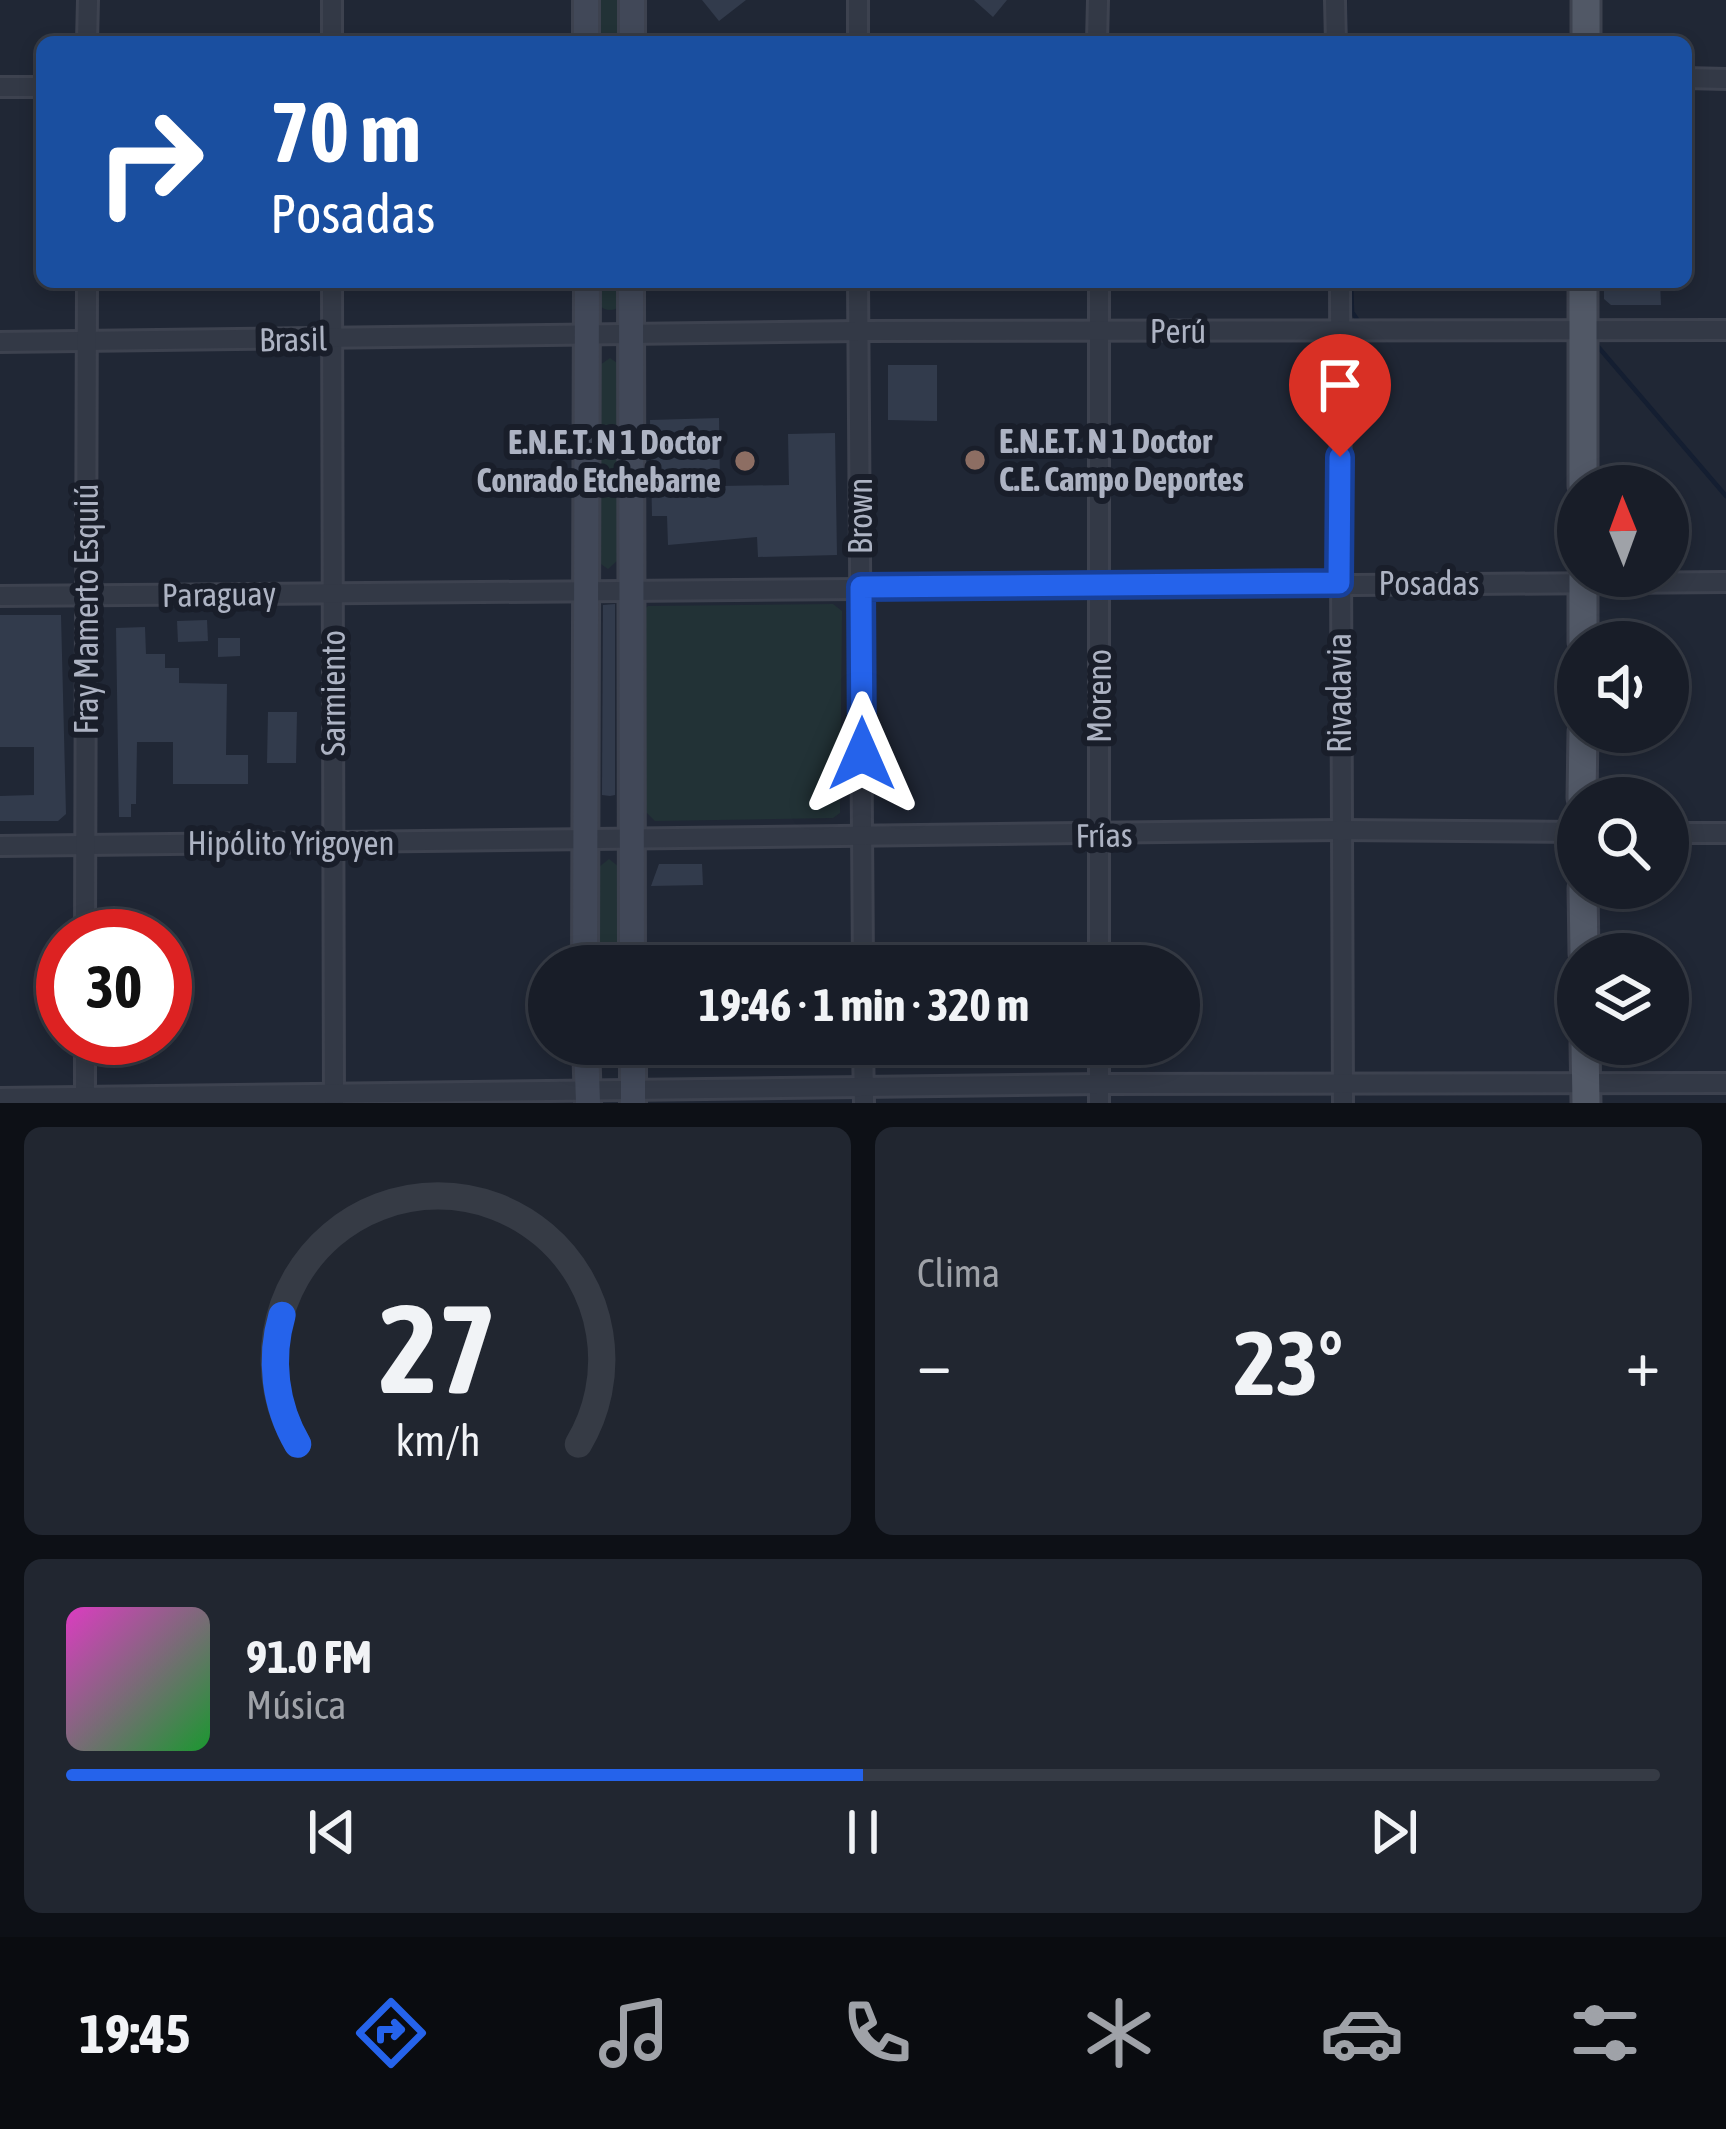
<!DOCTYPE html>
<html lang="es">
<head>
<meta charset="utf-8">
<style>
	:root { --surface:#181d28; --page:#212630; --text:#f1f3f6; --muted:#9fa2a8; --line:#363b45; --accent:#2563eb }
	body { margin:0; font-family:"Asap Condensed",sans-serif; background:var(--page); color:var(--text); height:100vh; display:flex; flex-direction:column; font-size:45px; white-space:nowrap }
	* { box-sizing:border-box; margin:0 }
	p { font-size:39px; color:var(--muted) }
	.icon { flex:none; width:66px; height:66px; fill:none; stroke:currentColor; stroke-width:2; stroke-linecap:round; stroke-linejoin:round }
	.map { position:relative; height:1103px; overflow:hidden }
	.panel { display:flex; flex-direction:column; gap:24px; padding:24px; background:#0d1016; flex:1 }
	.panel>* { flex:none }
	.banner { position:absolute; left:36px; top:36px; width:1656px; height:252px; border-radius:18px; box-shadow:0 6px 18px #0003,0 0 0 3px var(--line); background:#1a4fa0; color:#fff; overflow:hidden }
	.needle { width:78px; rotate:359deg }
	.tools { position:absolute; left:1557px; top:465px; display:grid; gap:24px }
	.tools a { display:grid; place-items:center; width:132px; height:132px; border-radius:50%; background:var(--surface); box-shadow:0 6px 18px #0003,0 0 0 3px var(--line); font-size:60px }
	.speed { position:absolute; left:36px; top:909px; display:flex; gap:24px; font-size:60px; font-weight:700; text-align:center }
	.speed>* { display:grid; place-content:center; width:156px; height:156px; border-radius:50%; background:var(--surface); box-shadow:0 6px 18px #0003,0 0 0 3px var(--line); line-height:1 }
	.speed .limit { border:18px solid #d22; background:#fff; color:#111 }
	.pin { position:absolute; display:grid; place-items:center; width:102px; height:102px; color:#fff; margin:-123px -51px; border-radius:50% 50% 50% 0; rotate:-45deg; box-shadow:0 0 12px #0007 }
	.pin .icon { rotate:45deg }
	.me { position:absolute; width:132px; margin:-66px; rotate:0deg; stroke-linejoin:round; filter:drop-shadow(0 0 9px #0008) }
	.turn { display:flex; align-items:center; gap:42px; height:252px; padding:0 36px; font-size:54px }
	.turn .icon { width:156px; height:156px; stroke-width:2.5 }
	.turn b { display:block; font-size:84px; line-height:102px }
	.big { font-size:90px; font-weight:700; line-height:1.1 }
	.panel .tile { flex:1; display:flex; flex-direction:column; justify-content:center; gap:18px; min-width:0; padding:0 42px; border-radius:18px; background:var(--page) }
	.panel .dial { align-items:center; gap:0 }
	.dial svg { height:312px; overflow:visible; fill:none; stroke:var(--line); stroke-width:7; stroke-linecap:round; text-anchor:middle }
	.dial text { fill:var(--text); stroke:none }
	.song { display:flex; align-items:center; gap:36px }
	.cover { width:144px; height:144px; border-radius:18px; background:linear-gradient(135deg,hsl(310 70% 55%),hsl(130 70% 35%)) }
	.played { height:12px; border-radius:6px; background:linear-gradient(90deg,var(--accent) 50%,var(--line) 50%) }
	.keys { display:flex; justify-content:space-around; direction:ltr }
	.heat { display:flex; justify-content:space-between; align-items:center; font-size:66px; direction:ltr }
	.panel .tiles { flex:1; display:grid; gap:24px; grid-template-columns:1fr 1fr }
	.tile:last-child { grid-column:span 2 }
	.trip { position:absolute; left:528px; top:945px; width:672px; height:120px; border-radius:60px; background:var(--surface); box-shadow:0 6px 18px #0003,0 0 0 3px var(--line); font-weight:700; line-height:120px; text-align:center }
	.menu { display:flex; height:192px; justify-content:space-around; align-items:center; background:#0a0c10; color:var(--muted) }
	.menu .icon { width:84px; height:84px }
	.menu .on { color:var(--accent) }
	.menu b { font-size:54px; color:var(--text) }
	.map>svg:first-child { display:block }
	.green { fill:#223236 }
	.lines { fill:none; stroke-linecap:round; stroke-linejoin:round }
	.stream { stroke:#141e31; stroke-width:4.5 }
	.building { fill:#323b4c }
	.street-casing { stroke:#3d424f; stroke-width:24 }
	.secondary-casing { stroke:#3d424f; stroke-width:30 }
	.primary-casing { stroke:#3d424f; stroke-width:33 }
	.street { stroke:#333946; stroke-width:18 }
	.secondary { stroke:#414858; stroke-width:24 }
	.primary { stroke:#515866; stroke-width:27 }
	.route-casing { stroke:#184099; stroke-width:30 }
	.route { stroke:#2563eb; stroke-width:21 }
	.education-dot { fill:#8d6e63; stroke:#191e2a; stroke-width:4.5 }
	.labels { text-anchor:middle; stroke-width:12; stroke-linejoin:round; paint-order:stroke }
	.street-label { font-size:33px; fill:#adb3c3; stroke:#191e2a }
	.poi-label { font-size:33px; font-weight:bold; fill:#adb3c3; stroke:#191e2a; text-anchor:start }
</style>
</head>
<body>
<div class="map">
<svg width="1726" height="1103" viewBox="0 0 1726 1103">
	<rect width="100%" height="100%" fill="#202735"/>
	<g class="green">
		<polygon points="600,0 621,0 620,42 600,42"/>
		<circle cx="610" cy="296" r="14"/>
		<polygon points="610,358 620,365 618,560 608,569 598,562 600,365"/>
		<polygon points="833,604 842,611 840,813 833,818 655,821 645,811 642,611 648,606"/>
		<polygon points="609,859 619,867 620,966 600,966 599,867"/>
	</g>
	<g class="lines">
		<g class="stream">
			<polyline points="1345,0 1346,42"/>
			<polyline points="1351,282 1352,312 1359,322"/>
			<polyline points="1594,342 1726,496"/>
		</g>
	</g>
	<g class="building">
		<polygon points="702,0 746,0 719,21"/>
		<polygon points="974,0 1007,0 993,17"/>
		<polygon points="1604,282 1660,282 1661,305 1611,305 1604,299"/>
		<polygon points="888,365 937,365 937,421 888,420"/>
		<polygon points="719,418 720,486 789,485 788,434 835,433 837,555 758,557 757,537 668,545 667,516 652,516 650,420"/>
		<polygon points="615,604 615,795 610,796 602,795 603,605"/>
		<polygon points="0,615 61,615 66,814 58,821 0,821 0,796 34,795 34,747 0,747"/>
		<polygon points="207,620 208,641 178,642 177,621"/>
		<polygon points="145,627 146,654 165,654 165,668 179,668 179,683 227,684 226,755 248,755 248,784 173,784 173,742 137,742 136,804 131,804 131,817 119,817 116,628"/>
		<polygon points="218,638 240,638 240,656 218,657"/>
		<polygon points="268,712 297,712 296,763 267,763"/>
		<polygon points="659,864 702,864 703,885 651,886"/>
	</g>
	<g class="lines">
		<g class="street-casing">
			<g id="street">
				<polyline points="1335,0 1336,42"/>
				<polyline points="87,42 88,0"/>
				<polyline points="332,42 332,0"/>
				<polyline points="858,42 858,0"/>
				<polyline points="1097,42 1098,0"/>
				<polyline points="1686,78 1726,79"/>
				<polyline points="0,87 42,87"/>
				<polyline points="332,282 334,1103"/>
				<polyline points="858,282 863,966"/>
				<polyline points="1099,282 1099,966"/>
				<polyline points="1340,282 1343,1103"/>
				<polyline points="0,342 858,331 1726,330"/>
				<polyline points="0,596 1726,582"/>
				<polyline points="1668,833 1726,833"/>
				<polyline points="0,846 1340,830 1578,832"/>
				<polyline points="85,936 87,282"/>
				<polyline points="85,1038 85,1103"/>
				<polyline points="863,1044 864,1103"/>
				<polyline points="1099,1044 1099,1103"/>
				<polyline points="0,1098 1099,1084 1726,1083"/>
			</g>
		</g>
		<g class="secondary-casing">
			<g id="secondary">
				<polyline points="586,0 586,42"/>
				<polyline points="632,42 632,0"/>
				<polyline points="631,282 632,966"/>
				<polyline points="585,966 587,282"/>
				<polyline points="586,1044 588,1103"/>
				<polyline points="633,1044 633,1103"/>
			</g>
		</g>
		<g class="primary-casing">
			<g id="primary">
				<polyline points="1586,42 1586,0"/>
				<polyline points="1583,486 1583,282"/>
				<polyline points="1583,642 1583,576"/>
				<polyline points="1582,798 1583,732"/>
				<polyline points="1583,888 1584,954"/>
				<polyline points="1585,1044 1586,1103"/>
			</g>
		</g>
		<use href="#street" class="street"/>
		<use href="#secondary" class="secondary"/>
		<use href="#primary" class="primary"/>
	</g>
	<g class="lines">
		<g class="route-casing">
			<polyline id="route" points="862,754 861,587 1339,583 1340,457"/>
		</g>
		<use href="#route" class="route"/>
	</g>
	<g class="education-dot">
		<circle cx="975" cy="460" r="12"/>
		<circle cx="745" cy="461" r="12"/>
	</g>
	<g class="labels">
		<g class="street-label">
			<text x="1178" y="343">Perú</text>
			<text transform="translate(293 339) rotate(-1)" y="12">Brasil</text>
			<text transform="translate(860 516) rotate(-90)" y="12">Brown</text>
			<text x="1429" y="595">Posadas</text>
			<text transform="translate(219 594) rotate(-1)" y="12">Paraguay</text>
			<text transform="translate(86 609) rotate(-90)" y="12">Fray Mamerto Esquiú</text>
			<text transform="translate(333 693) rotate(-90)" y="12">Sarmiento</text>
			<text transform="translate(1339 693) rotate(-90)" y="12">Rivadavia</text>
			<text transform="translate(1099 696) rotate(-90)" y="12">Moreno</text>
			<text transform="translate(1104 835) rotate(-1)" y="12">Frías</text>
			<text x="291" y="855">Hipólito Yrigoyen</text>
		</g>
		<g class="poi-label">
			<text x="999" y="453">E.N.E.T. N 1 Doctor<tspan x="999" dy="38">C.E. Campo Deportes</tspan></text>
			<text x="721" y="454" text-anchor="end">E.N.E.T. N 1 Doctor<tspan x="721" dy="38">Conrado Etchebarne</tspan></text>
		</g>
	</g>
</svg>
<div class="tools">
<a><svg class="needle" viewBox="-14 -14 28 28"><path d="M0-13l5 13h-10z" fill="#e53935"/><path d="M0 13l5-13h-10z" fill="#9fa2a8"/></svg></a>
<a><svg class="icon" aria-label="sound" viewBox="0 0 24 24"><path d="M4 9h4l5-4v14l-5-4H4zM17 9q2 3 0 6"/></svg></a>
<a><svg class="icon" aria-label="search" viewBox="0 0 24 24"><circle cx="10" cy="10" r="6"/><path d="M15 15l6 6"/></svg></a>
<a><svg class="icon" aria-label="layers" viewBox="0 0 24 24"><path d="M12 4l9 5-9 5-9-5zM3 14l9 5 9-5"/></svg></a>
</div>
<div class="speed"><div class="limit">30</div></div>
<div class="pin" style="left:1340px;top:457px;background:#d93025"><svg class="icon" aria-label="arrive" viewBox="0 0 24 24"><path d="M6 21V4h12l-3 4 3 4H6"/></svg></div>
<svg class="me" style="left:862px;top:754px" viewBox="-20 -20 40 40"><path d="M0-17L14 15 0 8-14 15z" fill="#2563eb" stroke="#fff" stroke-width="4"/></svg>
<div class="trip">19:46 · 1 min · 320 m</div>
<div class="banner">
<div class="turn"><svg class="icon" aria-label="right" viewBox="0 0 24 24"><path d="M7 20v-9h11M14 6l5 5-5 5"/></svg><div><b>70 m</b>Posadas</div></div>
</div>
</div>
<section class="panel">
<div class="tiles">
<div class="tile dial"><svg viewBox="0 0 100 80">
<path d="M14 69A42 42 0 1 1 86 69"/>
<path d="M14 69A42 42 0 0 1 10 36" stroke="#2563eb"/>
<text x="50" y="56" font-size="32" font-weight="700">27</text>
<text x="50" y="72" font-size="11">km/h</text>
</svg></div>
<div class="tile"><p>Clima</p>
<div class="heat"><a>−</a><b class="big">23°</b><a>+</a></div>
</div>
<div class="tile">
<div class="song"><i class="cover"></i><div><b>91.0 FM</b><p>Música</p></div></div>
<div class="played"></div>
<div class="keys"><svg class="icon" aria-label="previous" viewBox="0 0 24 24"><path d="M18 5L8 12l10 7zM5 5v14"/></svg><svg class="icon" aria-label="pause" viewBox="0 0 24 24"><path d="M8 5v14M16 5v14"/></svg><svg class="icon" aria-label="next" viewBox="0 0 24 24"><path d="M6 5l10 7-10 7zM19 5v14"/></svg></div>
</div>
</div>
</section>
<nav class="menu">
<b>19:45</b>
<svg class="icon on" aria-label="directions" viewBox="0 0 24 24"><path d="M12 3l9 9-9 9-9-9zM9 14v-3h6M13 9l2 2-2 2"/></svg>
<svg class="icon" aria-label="music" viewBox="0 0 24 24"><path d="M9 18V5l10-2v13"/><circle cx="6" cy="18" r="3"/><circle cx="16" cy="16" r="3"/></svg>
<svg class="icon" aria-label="phone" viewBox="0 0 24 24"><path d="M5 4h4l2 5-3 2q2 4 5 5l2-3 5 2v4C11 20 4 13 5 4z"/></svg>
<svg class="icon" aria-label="climate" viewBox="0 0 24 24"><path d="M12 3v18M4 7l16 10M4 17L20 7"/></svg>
<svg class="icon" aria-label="car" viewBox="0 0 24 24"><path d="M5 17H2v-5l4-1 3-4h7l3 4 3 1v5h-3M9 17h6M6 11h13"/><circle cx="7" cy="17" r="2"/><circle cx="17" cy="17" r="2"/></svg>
<svg class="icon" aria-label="filters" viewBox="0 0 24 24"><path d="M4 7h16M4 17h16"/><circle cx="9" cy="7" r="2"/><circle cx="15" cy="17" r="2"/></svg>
</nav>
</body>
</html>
